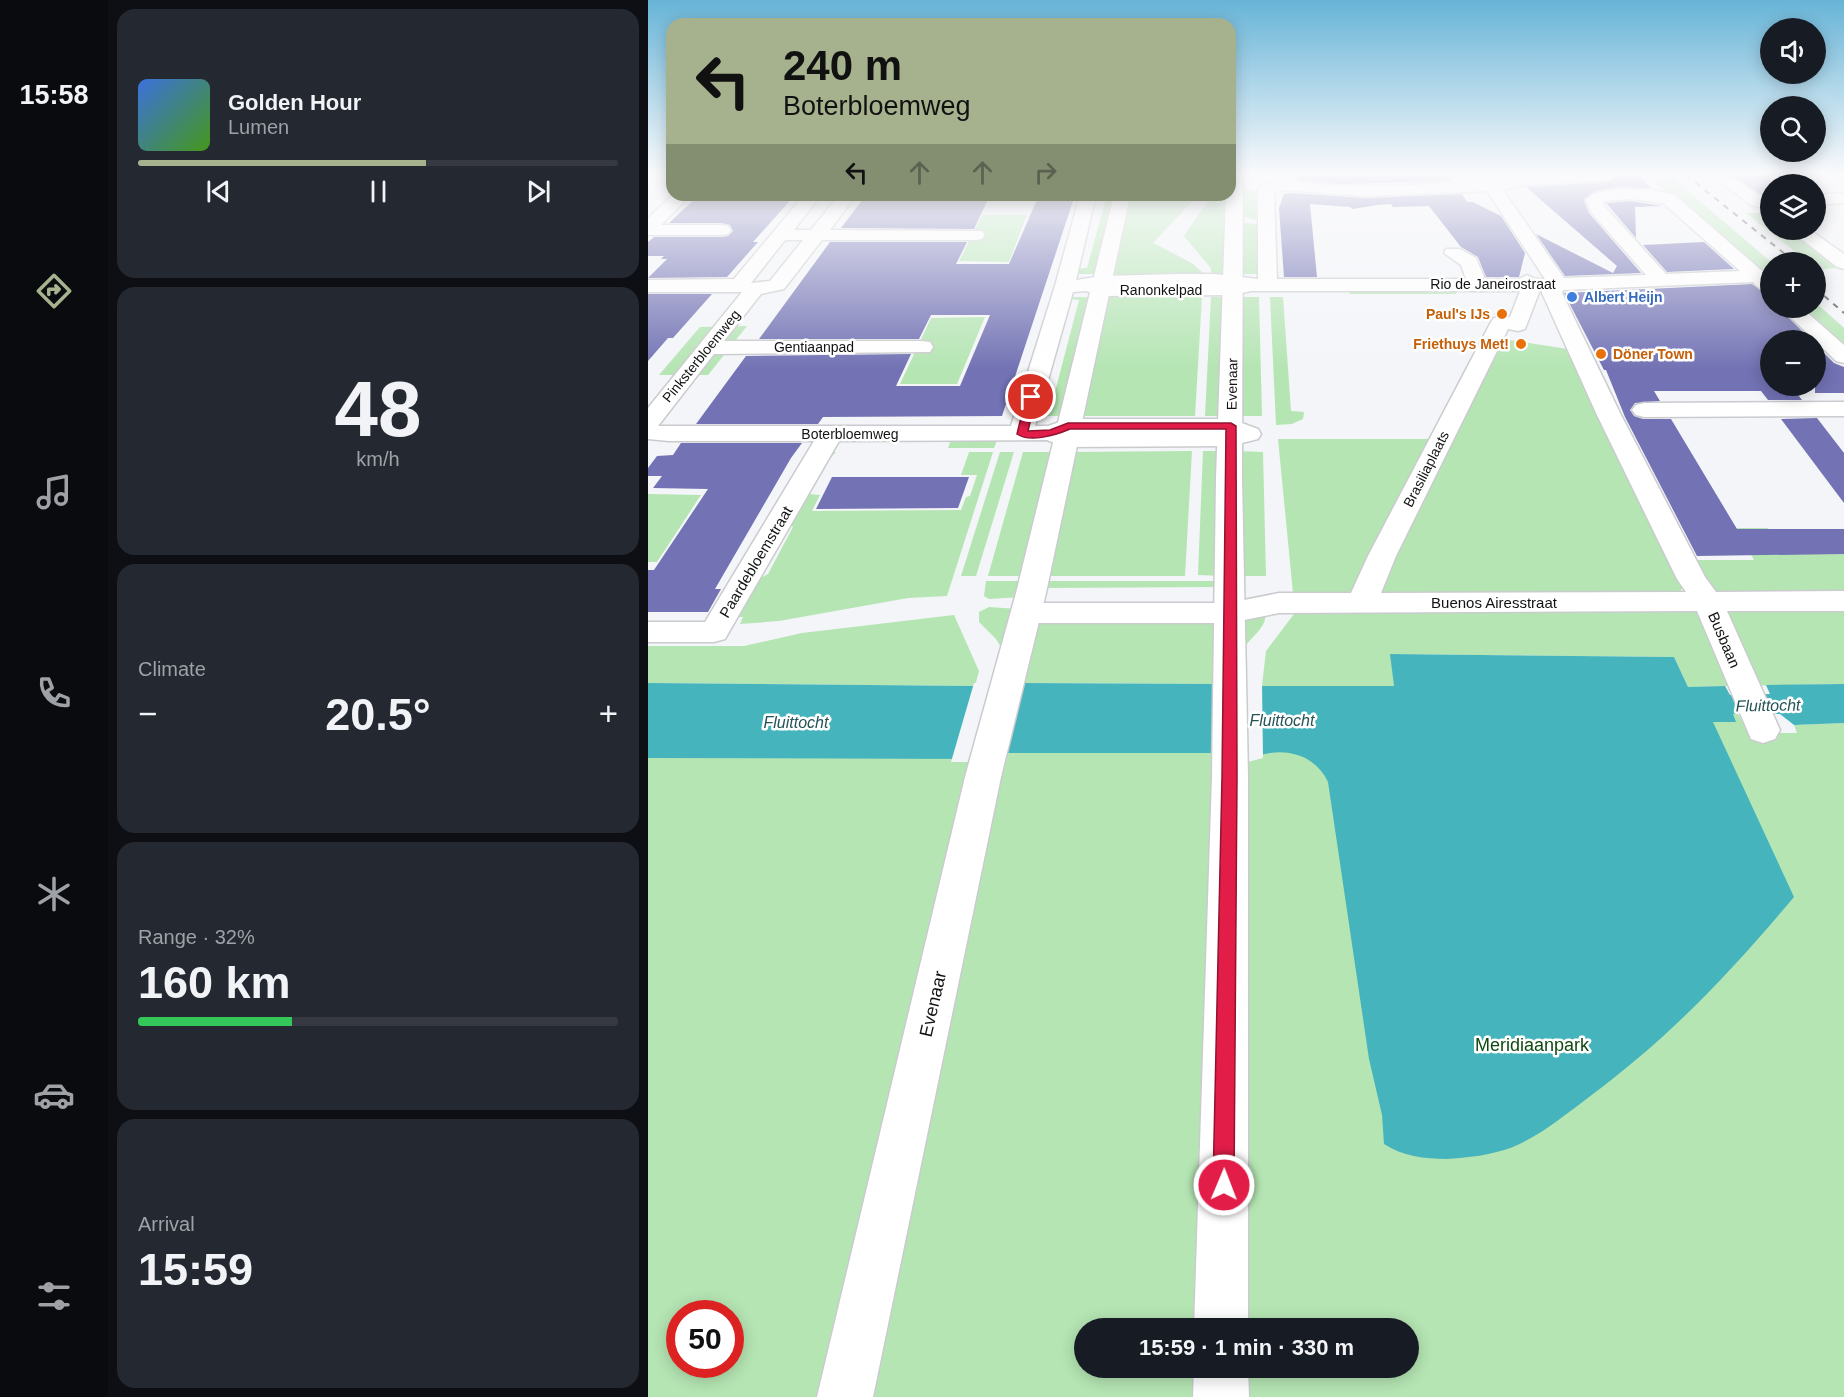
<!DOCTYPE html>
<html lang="en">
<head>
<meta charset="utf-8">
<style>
	:root { --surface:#171b24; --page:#242831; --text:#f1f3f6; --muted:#9ea1a6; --line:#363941; --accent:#a6b28e }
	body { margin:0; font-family:Arial,sans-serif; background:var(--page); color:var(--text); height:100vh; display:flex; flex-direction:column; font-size:22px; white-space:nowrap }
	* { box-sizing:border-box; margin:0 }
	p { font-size:20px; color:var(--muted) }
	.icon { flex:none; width:33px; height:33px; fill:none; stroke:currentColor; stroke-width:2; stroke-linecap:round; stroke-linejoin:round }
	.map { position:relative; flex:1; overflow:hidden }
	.details { display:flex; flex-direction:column; gap:9px; padding:9px; background:#0d0f14; width:540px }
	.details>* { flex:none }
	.hud { position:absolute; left:18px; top:18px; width:570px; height:183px; border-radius:18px; box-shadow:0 3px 15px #0003; background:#a6b28e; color:#111; overflow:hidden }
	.buttons { position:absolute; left:1112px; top:18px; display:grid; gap:12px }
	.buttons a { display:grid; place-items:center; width:66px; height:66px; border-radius:50%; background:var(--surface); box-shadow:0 3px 15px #0003; font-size:30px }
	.speed { position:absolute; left:18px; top:1300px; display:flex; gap:12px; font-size:30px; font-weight:700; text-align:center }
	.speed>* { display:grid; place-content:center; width:78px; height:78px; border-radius:50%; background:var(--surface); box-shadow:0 3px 15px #0003; line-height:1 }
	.speed .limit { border:9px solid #d22; background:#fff; color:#111 }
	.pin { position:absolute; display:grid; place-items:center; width:51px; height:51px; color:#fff; margin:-26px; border:3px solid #fff; border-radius:50%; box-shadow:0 2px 6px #0007 }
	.me { position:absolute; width:66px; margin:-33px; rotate:1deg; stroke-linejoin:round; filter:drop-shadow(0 0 4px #0008) }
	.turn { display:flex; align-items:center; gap:21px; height:126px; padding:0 18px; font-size:27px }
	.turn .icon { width:78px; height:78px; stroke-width:2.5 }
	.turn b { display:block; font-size:42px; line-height:51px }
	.lanes { display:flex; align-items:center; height:57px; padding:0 18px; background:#0003; justify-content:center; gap:30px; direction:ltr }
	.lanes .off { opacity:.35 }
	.big { font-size:45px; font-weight:700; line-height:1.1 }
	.details .widget { flex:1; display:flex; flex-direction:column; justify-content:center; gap:9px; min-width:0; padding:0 21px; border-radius:18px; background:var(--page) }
	.details .dial { align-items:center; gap:0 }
	.dial b { font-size:78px; line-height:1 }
	.song { display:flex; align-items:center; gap:18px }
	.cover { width:72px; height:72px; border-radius:9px; background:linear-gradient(135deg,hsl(220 70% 55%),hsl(100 70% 35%)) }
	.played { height:6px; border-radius:3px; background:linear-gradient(90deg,var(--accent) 60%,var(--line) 60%) }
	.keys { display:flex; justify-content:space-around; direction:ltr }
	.heat { display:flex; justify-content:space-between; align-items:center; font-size:33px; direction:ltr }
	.charge { height:9px; border-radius:4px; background:linear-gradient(90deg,#34c759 32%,var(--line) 0) }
	.trip { position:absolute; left:426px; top:1318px; width:345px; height:60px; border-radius:30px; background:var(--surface); box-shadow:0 3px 15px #0003; font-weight:700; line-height:60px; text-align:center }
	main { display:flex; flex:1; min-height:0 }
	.dock { display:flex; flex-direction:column; width:108px; justify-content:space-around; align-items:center; background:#090b0e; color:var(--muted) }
	.dock .icon { width:42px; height:42px }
	.dock .selected { color:var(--accent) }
	.dock b { font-size:27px; color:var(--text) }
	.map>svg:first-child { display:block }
	.green { fill:#b5e5b3; fill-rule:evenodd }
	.water { fill:#45b4bd }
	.pier { fill:#f3f5f8 }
	.building { fill:#7272b4 }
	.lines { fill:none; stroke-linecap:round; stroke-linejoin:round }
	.minor-tunnel { stroke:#d1d3d6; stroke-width:18; stroke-dasharray:18 9; stroke-linecap:butt }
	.minor-casing { stroke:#cacbce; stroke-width:3 }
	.major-casing { stroke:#cacbce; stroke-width:3 }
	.minor { fill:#fff; fill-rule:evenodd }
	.major { fill:#fff; fill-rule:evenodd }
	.rail { stroke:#4e4e50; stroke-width:2; stroke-dasharray:6 6; stroke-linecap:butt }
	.route { fill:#e11d48; stroke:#92132f; stroke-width:1.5 }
	.shop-dot { fill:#3f7fe0; stroke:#fff; stroke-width:2 }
	.food-dot { fill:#e8710a; stroke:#fff; stroke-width:2 }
	.labels { text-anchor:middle; stroke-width:5; stroke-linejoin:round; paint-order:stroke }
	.far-street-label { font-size:14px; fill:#131314; stroke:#fff }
	.far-shop-label { font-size:14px; font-weight:bold; fill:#366cbe; stroke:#fff; text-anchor:start }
	.far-food-label { font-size:14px; font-weight:bold; fill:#c56008; stroke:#fff; text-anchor:end }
	.street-label { font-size:15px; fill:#131314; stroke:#fff }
	.water-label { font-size:16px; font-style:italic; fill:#255458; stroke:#fff }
	.near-street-label { font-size:18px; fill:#131314; stroke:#fff }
	.near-park-label { font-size:18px; fill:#0e4912; stroke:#fff }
</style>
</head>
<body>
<main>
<nav class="dock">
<b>15:58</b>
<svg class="icon selected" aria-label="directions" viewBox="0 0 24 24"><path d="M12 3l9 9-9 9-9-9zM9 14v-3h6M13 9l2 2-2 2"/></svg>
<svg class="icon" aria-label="music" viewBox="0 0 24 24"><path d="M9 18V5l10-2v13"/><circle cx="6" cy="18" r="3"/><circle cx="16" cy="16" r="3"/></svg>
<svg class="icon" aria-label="phone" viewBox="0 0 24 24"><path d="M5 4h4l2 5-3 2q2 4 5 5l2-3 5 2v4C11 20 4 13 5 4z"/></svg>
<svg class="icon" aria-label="climate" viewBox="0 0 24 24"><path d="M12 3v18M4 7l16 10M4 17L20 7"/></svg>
<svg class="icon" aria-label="car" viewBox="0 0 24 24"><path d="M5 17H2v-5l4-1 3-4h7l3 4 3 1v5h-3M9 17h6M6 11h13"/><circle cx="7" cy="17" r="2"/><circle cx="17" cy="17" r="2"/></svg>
<svg class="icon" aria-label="filters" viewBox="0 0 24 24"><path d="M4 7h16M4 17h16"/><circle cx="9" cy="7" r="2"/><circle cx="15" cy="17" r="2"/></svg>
</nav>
<section class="details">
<div class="widget">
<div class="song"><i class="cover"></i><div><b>Golden Hour</b><p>Lumen</p></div></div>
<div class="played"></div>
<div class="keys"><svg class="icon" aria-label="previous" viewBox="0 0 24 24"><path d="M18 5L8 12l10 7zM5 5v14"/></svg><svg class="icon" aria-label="pause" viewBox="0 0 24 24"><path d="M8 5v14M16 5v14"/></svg><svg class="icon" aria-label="next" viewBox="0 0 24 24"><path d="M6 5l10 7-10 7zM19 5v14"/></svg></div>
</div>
<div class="widget dial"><b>48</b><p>km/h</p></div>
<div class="widget"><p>Climate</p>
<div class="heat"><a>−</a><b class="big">20.5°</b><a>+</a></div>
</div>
<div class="widget"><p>Range · 32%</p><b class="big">160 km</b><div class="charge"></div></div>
<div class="widget"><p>Arrival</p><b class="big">15:59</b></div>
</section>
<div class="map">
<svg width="1196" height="1397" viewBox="0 0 1196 1397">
	<rect width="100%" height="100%" fill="#f3f5f8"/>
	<g class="green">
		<polygon points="1026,179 1123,262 1122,271 1110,270 1005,180"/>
		<polygon points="584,191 581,274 564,274 562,267 536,236 564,195 582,195"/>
		<polygon points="590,191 608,191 608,220 591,215"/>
		<polygon points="459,195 471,195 452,274 426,274 427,269 439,268"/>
		<polygon points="478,195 550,195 505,243 544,263 556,274 459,274"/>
		<polygon points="1098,213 1120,213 1122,215 1122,230 1141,230 1186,265 1187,268 1169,270 1167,262 1160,262"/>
		<polygon points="334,215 379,215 361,262 311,261"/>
		<polygon points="590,222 609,224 610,274 594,274"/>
		<polygon points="703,290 807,290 808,294 701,294"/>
		<polygon points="419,297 446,297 418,416 385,416 386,411 402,411 431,300 418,299"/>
		<polygon points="455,297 554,297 547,416 427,416"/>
		<polygon points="563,297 582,297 579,416 557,416"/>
		<polygon points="589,297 611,297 614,416 591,416"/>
		<polygon points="622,297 635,297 643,411 656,412 655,419 644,424 628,425"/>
		<polygon points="1167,302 1196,328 1196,344 1156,308 1167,308"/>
		<polygon points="337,317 309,384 252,384 283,318"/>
		<polygon points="99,326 60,375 11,375 52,327"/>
		<polygon points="836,336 920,349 1036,584 1032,593 645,593 630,439 782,439"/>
		<polygon points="304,438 350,438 346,448 300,448"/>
		<polygon points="544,451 537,576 392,576 420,452"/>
		<polygon points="555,451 579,451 576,576 550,575"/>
		<polygon points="589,451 615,452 618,576 594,576"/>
		<polygon points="178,452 188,452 177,463 160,494 172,495 164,511 313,510 318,497 322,496 329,475 313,475 321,452 345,452 299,596 260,598 131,621 92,624 95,617 89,617 109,580 120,574 145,527 140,522"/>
		<polygon points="352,452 366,452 328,576 313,576"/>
		<polygon points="375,452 409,452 379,576 340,576"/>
		<polygon points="0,494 53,495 9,562 0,562"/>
		<polygon points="1088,528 1120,528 1137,554 1196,554 1196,595 1068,592 1042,560 1106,560"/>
		<polygon points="338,581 377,581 373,597 341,599 336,596"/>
		<polygon points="391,581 576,581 569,587 396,588"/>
		<polygon points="341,607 371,609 354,649 348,639 331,622 331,612"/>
		<polygon points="1196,609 1196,684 1040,687 1026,657 743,654 746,686 614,686 618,651 649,610"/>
		<polygon points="306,615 331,671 327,686 0,683 0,646 96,646 154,633"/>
		<path d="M 617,615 C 619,627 602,638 596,648 L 597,620 Z"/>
		<polygon points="575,617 572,684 372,683 382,622"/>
		<path d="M 1084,714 L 1090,714 L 1101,733 L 1149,733 L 1146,725 L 1196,723 L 1196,1397 L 0,1397 L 0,740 L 1069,732 L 1064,721 L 1087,721 ZM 32,1314 L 82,1314 L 82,1365 L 32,1365 ZM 436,1329 L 760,1329 L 760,1368 L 436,1368 Z"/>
	</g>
	<path class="water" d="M 742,654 L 1026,657 L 1040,687 L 1077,686 L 1082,695 L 1122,694 L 1118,685 L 1196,684 L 1196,723 L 1146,725 L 1132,714 L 1085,714 L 1088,722 L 1065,722 L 1146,897 C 1082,973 1022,1037 941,1097 C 917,1115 893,1135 865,1147 C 844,1155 819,1158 798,1159 C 777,1159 754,1156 736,1144 L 734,1115 L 721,1059 L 680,782 C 669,758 643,748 617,754 C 610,755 602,761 594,760 C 585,760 575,755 567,753 L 356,753 L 331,759 L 0,758 L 0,683 L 327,686 L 372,683 L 572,684 L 596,686 L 746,686 Z"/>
	<g class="pier">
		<polygon points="326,683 349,683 331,762 303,762"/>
		<polygon points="596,683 614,683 615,758 596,763"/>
	</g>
	<g class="building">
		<polygon points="648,175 798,175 803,181 691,184 649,180"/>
		<polygon points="967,175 990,175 1003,188 972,187 947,191 936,200 941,213 993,273 917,276 888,234 965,273 969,266 878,187 957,182 964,180"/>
		<polygon points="1081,175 1122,175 1122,198 1114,195"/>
		<polygon points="645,193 718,198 814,194 819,202 825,202 853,216 877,253 871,277 838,277 830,257 813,247 781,206 745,207 743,204 730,205 704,209 702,207 662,204 669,277 636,277 631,208 636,194"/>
		<polygon points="51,195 147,195 105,242 110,242 79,277 0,278 19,259 13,259 16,256 0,256 0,242 6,237 74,237 80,236 85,231 82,225 74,223 21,223"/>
		<polygon points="218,195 342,195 326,229 193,228"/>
		<polygon points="391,195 427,195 354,416 175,417 170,424 48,424 98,356 263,354 248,386 312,386 342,315 283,315 271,339 111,339 182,242 319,242 308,264 361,264"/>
		<polygon points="983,201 1014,206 987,207 988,238 958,203"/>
		<polygon points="1056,242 1086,269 1019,272 995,245"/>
		<polygon points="1104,284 1122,297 1122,308 1131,308 1163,340 1122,340 1122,386 1143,386 1154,400 1120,400 1113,391 1006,391 1012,401 987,403 982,410 986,416 995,419 1023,419 1089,529 1196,529 1196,554 1049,556 977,417 958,370 956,370 916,293"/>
		<polygon points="0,294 64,294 25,338 20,338 0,361"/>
		<polygon points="1167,344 1186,363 1196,367 1196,393 1167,393"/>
		<polygon points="1169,418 1196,453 1196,503 1133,419"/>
		<polygon points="33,443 154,443 143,458 67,589 73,589 60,612 0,612 0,570 6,570 60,489 5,488 14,476 0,476 0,468 9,456 25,455"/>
		<polygon points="184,477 321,477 310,508 168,509"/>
	</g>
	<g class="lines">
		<polyline class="minor-tunnel" points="1167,275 1176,274"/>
		<g class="minor-casing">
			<g id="minor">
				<path d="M 630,175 L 646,175 L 647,182 L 691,186 L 746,186 L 856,180 L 884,175 L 965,175 L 963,178 L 957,180 L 875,185 L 855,190 L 916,278 L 998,275 L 943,212 L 938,199 L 947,193 L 972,189 L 1005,190 L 1027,195 L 1114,271 L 1122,270 L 1122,289 C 1114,291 1110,287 1105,282 L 915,290 L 914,293 L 972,413 L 1057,577 L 1068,592 L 1196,591 L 1196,611 L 1079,611 L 1132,730 L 1127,739 L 1115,743 L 1103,739 L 1049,611 L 631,613 L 581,623 L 378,623 L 367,620 L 363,613 L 367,606 L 378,603 L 581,603 L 631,593 L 703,593 L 720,556 L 843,322 L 846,318 L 862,317 L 872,291 L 603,291 L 586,295 L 452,296 L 438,291 L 425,292 L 387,426 L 400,426 L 420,419 L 583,419 L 610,429 L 613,434 L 610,439 L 582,446 L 417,447 L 399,440 L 191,441 L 77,639 L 66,642 L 0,642 L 0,622 L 57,622 L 166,441 L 21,441 L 0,439 L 0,408 L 94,292 L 0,292 L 0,280 L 86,279 L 156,195 L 173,195 L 146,230 L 163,230 L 191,195 L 208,195 L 182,230 L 334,231 L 337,235 L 334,239 L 328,240 L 174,240 L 136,289 L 113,294 L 76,341 L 274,341 L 282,342 L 285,347 L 282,352 L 66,354 L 10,426 L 363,426 L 407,286 L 432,195 L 448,195 L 428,280 L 454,276 L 529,274 L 567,274 L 610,279 L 610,189 L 612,186 L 631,181 ZM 637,190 L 718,196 L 839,191 L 897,279 L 887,279 L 879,275 L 871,279 L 834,279 L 836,277 L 828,258 L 812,249 L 798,249 L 796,253 L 813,265 L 818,279 L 629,279 L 626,192 ZM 983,199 L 1015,203 L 1092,271 L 1018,274 L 957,207 L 955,201 ZM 137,240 L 155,240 L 122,281 L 103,283 ZM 892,290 L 895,290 L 894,293 L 948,413 L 1029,579 L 1038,592 L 733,593 L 748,556 L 860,329 L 870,331 L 877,329 Z"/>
				<path d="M 1063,175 C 1092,173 1097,192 1122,200 L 1122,210 L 1103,205 Z"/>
				<polygon points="1196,193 1196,203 1167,205 1167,195"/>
				<polygon points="25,195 43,195 13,225 74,225 80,226 83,230 80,234 74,235 0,235 0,218"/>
				<polygon points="1142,230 1162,230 1196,254 1196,269 1189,267"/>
				<polygon points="1133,308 1154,308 1196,345 1196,363 1188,361"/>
				<polygon points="1196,402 1196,416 996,417 988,415 984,410 988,405 996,403"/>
			</g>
		</g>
		<g class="major-casing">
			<g id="major">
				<polygon points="582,175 595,175 594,478 600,777 600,1329 546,1329 564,777 568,478 578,195 582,195"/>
				<polygon points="466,195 482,195 398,593 353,777 225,1397 169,1397 317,777 368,593"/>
				<polygon points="546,1368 600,1368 601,1397 545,1397"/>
			</g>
		</g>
		<use href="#minor" class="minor"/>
		<use href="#major" class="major"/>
		<g class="rail">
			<polyline points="1038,175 1147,262"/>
			<polyline points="1167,288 1196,313"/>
		</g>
	</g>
	<linearGradient id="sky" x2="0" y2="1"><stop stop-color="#67b4d7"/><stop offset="0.47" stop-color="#fafafc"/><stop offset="1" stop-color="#fafafc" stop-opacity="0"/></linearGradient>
	<rect width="1196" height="370" fill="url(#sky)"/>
	<path class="route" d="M 383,394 L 388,397 L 380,431 L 402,430 L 420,423 L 583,423 L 588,426 L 589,777 L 586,1185 L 583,1192 L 576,1195 L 568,1192 L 565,1185 L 574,777 L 578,429 L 422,429 C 408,435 382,443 369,434 L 378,397 Z"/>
	<circle class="shop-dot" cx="924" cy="297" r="6"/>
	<g class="food-dot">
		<circle cx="854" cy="314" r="6"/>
		<circle cx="873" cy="344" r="6"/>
		<circle cx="953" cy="354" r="6"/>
	</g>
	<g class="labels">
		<g class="far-street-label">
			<text x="845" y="289">Rio de Janeirostraat</text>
			<text x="513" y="295">Ranonkelpad</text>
			<text x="166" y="352">Gentiaanpad</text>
			<text transform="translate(53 356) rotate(-51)" y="5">Pinksterbloemweg</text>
			<text transform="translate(584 384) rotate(-89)" y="5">Evenaar</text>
			<text x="202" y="439">Boterbloemweg</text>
			<text transform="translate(778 469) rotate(-63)" y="5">Brasiliaplaats</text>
		</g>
		<g class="far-shop-label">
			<text x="936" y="302">Albert Heijn</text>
		</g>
		<g class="far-food-label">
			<text x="842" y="319">Paul's IJs</text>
			<text x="861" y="349">Friethuys Met!</text>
			<text x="965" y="359" text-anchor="start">Döner Town</text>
		</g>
		<g class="street-label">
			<text transform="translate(108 562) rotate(-59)" y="5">Paardebloemstraat</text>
			<text x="846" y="608">Buenos Airesstraat</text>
			<text transform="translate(1076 640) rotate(67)" y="5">Busbaan</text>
		</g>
		<g class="water-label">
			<text transform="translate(1120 705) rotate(-1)" y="6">Fluittocht</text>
			<text x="634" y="726">Fluittocht</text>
			<text x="148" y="728">Fluittocht</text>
		</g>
		<g class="near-street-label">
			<text transform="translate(285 1004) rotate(-77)" y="6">Evenaar</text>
		</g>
		<g class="near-park-label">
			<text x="884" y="1051">Meridiaanpark</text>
		</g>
	</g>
</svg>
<div class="buttons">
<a><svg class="icon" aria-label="sound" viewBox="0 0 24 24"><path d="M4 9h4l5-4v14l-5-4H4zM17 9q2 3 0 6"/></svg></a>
<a><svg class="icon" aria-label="search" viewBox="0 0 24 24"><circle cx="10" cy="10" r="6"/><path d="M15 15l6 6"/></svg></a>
<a><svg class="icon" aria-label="layers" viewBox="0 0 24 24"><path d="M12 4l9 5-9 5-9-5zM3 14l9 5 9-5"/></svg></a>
<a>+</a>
<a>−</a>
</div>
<div class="speed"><div class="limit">50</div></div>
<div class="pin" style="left:383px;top:397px;background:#d93025"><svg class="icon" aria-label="arrive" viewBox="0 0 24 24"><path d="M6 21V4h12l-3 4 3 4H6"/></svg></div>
<svg class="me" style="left:576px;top:1185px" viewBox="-20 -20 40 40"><circle r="17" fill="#e11d48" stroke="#fff" stroke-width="3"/><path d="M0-11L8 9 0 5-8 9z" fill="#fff"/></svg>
<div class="trip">15:59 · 1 min · 330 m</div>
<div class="hud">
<div class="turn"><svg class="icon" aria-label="left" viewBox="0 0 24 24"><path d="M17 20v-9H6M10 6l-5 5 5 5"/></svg><div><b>240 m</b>Boterbloemweg</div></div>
<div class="lanes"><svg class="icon" aria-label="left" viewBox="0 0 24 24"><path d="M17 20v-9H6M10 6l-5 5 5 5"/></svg><svg class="icon off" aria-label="ahead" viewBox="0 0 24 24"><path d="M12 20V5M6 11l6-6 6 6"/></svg><svg class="icon off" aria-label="ahead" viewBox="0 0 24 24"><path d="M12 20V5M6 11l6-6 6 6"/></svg><svg class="icon off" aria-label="right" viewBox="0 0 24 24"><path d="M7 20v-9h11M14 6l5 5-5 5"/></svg></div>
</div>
</div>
</main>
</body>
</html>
